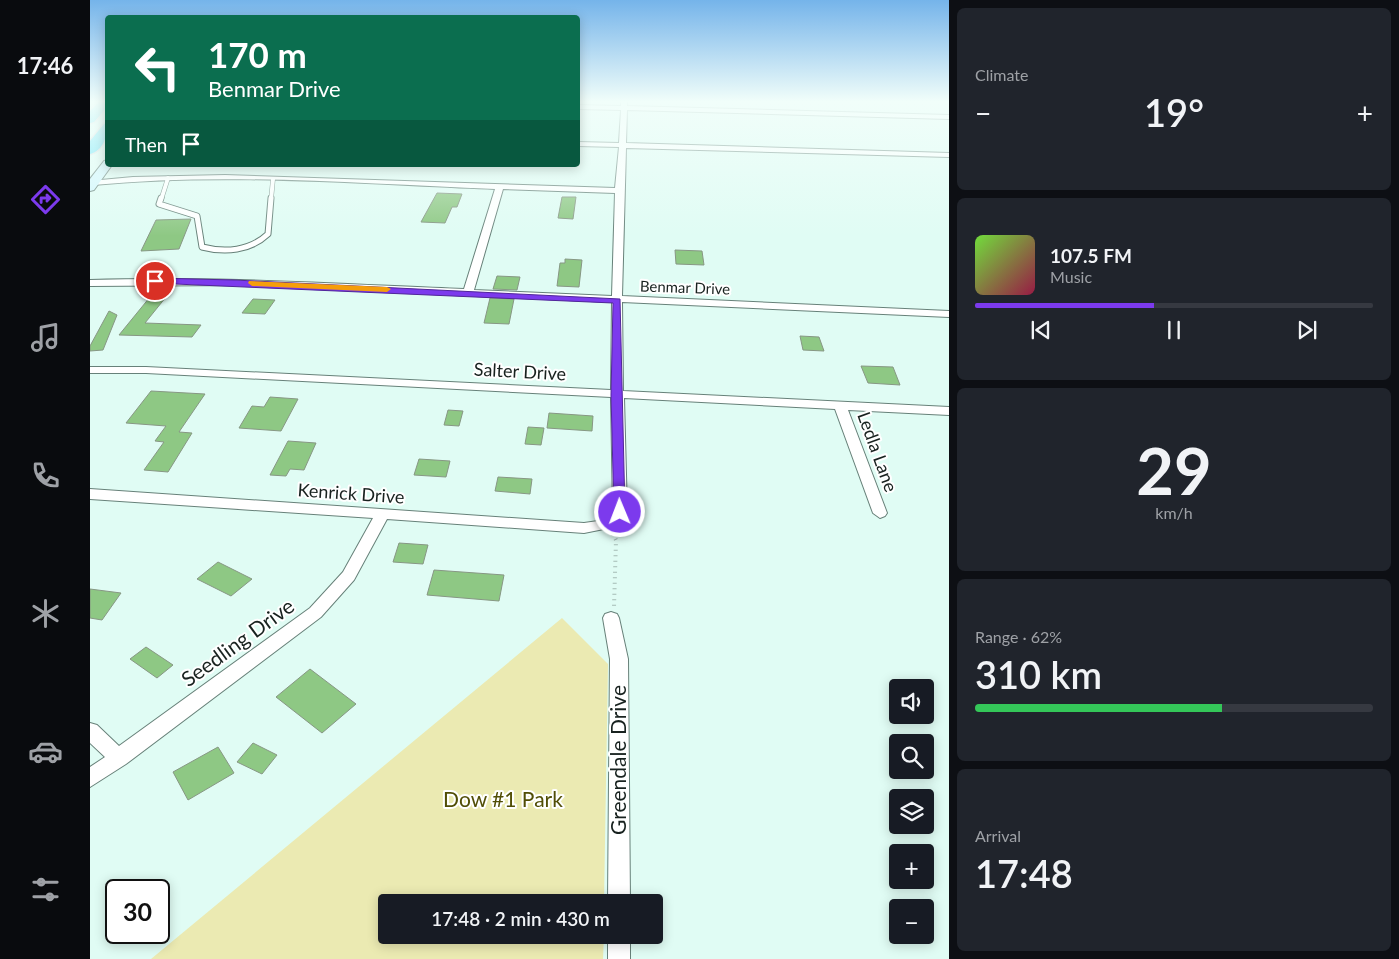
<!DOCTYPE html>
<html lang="en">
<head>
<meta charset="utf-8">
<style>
	:root { --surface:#171b24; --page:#20242c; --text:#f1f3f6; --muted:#9ea1a6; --line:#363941; --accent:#7c3aed }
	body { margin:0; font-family:Lato,sans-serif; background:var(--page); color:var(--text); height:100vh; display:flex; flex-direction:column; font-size:19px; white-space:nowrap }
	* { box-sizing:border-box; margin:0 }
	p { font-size:16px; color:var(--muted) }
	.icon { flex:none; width:28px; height:28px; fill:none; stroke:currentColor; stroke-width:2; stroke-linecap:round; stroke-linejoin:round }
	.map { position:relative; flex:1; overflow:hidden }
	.drawer { display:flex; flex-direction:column; gap:8px; padding:8px; background:#0d0f14; width:450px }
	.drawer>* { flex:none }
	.banner { position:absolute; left:15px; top:15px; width:475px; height:152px; border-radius:5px; box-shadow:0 2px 12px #0003; background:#0b6e4f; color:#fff; overflow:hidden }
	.tools { position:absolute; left:799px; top:679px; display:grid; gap:10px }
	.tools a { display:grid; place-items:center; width:45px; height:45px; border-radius:5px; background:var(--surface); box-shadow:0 2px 12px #0003; font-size:25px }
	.speed { position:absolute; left:15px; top:879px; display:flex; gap:10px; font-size:25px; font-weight:700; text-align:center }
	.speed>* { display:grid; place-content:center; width:65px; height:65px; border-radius:50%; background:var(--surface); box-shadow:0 2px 12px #0003; line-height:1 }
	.speed .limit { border:2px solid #111; border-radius:8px; background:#fff; color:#111 }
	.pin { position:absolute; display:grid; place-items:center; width:42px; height:42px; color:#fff; margin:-21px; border:2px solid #fff; border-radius:50%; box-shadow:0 1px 5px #0007 }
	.me { position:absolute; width:55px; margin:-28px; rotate:359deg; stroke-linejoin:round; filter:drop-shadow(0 0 4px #0008) }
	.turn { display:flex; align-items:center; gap:18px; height:105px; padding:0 20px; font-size:22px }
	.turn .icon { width:65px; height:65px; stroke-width:2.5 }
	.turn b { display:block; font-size:35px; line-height:42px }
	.then { display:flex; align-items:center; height:48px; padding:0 20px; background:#0003; gap:10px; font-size:19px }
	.big { font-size:38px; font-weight:600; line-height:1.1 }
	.drawer .card { flex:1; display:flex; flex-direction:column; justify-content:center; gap:8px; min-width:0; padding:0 18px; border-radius:8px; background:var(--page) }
	.drawer .dial { align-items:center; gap:0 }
	.dial b { font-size:65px; line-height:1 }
	.song { display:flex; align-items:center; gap:15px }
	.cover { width:60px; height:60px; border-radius:8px; background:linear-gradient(135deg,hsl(100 70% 55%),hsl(340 70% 35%)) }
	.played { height:5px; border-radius:2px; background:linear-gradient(90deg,var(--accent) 45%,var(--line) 45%) }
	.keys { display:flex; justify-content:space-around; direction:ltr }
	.heat { display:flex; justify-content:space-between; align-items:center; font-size:28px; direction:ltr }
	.charge { height:8px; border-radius:4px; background:linear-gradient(90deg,#34c759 62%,var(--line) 0) }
	.trip { position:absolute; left:288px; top:894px; width:285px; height:50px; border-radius:5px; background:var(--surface); box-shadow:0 2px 12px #0003; font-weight:600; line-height:50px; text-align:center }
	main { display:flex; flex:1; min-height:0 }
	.tab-bar { display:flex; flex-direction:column; width:90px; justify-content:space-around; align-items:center; background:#090b0e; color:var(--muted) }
	.tab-bar .icon { width:35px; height:35px }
	.tab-bar .on { color:var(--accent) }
	.tab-bar b { font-size:22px; color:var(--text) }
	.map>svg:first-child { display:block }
	.green { fill:#ebeab2 }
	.building { fill:#8ec884; stroke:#879784 }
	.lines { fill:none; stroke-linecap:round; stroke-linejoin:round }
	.lane-far1-casing { stroke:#678179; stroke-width:5 }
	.lane-casing { stroke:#678179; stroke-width:7 }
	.street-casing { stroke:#678179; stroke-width:2 }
	.secondary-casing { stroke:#678179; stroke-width:2 }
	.highway-casing { stroke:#e3e4e4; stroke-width:3 }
	.path { stroke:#a4bab4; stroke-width:4; stroke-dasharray:1 4.5; stroke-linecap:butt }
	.lane-far1 { stroke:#fff; stroke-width:4 }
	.lane { stroke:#fff; stroke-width:5 }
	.street { fill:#fff; fill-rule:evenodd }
	.secondary { fill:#d2f7fd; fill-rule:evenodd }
	.highway { fill:#68e4f8; fill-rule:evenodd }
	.route { fill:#7c3aed; stroke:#51269a }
	.slow { fill:#f59e0b }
	.labels { text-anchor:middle; stroke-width:4; stroke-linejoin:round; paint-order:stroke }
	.far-street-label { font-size:15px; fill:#18221f; stroke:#fff }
	.street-label { font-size:18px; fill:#18221f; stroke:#fff }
	.near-street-label { font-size:21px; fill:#18221f; stroke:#fff }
	.near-park-label { font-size:21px; fill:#514e06; stroke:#fff }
</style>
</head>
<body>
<main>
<nav class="tab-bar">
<b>17:46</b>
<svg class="icon on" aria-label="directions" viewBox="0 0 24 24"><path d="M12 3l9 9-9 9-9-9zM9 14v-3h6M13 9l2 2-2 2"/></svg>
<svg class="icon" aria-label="music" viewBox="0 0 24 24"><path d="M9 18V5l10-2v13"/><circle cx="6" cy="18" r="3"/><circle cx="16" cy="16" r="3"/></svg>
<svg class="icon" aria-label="phone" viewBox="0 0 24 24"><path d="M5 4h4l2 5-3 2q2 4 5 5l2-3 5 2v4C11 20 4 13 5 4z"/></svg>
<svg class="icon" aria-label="climate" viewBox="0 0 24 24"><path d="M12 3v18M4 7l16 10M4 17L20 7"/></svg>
<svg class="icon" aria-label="car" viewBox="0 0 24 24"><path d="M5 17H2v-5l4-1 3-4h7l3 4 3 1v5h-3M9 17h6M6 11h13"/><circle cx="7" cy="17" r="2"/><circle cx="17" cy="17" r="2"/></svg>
<svg class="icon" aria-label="filters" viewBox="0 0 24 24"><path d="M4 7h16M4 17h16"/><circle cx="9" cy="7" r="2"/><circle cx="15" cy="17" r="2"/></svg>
</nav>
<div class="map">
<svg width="859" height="959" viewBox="0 0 859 959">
	<rect width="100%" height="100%" fill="#e0fcf4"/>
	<polygon class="green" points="472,618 518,664 514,902 296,902 296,935 514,935 513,959 61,959"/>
	<g class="building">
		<polygon points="347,193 372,194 367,207 362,207 355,223 331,222"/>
		<polygon points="472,197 486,197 483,219 468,218"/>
		<polygon points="101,219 89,249 51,251 66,220"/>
		<polygon points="585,250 612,251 614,265 586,264"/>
		<polygon points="475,259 492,260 489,287 467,286 470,263 475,263"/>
		<polygon points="407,276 430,277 427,290 403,289"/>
		<polygon points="60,297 76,297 55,323 111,325 102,337 29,335"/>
		<polygon points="400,298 424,299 419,324 394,323"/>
		<polygon points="163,299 185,300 175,314 152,313"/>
		<polygon points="19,311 27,315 13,350 0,351 0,346"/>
		<polygon points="710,336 729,337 734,351 713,350"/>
		<polygon points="771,366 803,367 810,385 778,383"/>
		<polygon points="61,391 115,394 89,432 102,433 78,472 54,470 74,442 65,441 76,426 36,423"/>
		<polygon points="180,397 208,399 191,431 149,428 162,406 174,407"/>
		<polygon points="358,410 373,411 369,426 354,425"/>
		<polygon points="459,413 503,416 502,431 457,428"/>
		<polygon points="438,427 454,428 451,445 435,444"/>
		<polygon points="198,441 226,443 214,470 200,469 196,476 180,475"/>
		<polygon points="329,459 360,461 356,477 324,475"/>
		<polygon points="408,477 442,479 440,494 405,491"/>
		<polygon points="309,543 338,545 333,564 303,562"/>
		<polygon points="128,562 162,579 141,596 107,579"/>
		<polygon points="344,570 414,575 409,601 337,595"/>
		<polygon points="0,589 31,593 12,620 0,618"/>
		<polygon points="56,647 83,665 67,678 40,659"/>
		<polygon points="220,669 266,704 232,733 186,697"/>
		<polygon points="163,743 187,755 172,774 147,762"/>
		<polygon points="128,747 144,773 98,800 83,772"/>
	</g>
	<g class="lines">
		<g class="lane-far1-casing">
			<g id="lane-far1">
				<polyline points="71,200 78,178"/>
				<polyline points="181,200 183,179"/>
			</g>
		</g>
		<g class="lane-casing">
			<path id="lane" d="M 71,198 L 69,204 L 107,216 L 112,247 C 135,253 160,251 178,234 L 181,198"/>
		</g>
		<g class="street-casing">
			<g id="street">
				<path d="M 531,102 L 537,102 L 537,106 L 859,115 L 859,119 L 537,110 L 536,143 L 859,153 L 859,157 L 536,148 L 532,296 L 859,311 L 859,317 L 532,302 L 533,391 L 859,407 L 859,415 L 758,410 L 797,513 L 795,516 L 790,518 L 783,513 L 745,409 L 534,398 L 537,512 L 524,527 L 494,533 L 297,519 L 264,580 L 231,617 L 36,764 L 0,787 L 0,767 L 15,757 L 0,743 L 0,723 L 7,725 L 29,746 L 220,608 L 253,572 L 283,518 L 0,499 L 0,489 L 494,523 L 515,520 L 523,511 L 521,397 L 56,373 L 0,373 L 0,367 L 56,367 L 521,390 L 522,302 L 144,285 L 0,286 L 0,280 C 125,276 249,284 374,289 L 405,189 C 272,184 136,172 3,185 L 0,184 L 0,181 L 43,177 L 135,175 L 525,188 L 529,147 L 488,146 L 488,142 L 529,143 L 531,110 L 488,109 L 488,105 L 531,106 ZM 413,189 L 525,193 L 522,296 L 384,290 Z"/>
				<polygon points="521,612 527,614 529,618 538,659 540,902 518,902 520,659 513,618 515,614"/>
				<rect x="518" y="935" width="22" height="24"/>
			</g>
		</g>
		<g class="secondary-casing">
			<polygon id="secondary" points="18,160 18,165 22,165 4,190 0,191 0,179 14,161"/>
		</g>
		<g class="highway-casing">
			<g id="highway">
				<polygon points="9,102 18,102 18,106 4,122 0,123 0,111"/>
				<path d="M 18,123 C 18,135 13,151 0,154 L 0,141 L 14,124 Z"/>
			</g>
		</g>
		<polyline class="path" points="523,534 526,540 524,607"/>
		<use href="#lane-far1" class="lane-far1"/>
		<use href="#lane" class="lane"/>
		<use href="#street" class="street"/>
		<use href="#secondary" class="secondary"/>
		<use href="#highway" class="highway"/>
	</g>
	<linearGradient id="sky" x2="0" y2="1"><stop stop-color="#75b4ea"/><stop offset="0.43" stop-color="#f1fefa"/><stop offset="1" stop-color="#f1fefa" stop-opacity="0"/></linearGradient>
	<rect width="859" height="236" fill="url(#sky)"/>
	<polygon class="route" points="65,278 144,280 530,299 535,512 530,516 524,512 521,395 523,303 62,283 62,279"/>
	<polygon class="slow" points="159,281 297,287 301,289 297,292 162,286 158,283"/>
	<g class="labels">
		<g class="far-street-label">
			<text transform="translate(595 288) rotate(2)" y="5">Benmar Drive</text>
		</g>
		<g class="street-label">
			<text transform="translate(430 372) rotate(3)" y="6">Salter Drive</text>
			<text transform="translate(787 452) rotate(70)" y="6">Ledla Lane</text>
			<text transform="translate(261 494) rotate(4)" y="6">Kenrick Drive</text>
		</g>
		<g class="near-street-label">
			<text transform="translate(148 643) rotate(-36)" y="7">Seedling Drive</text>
			<text transform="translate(529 760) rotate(-90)" y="7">Greendale Drive</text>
		</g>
		<g class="near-park-label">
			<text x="413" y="807">Dow #1 Park</text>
		</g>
	</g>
</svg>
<div class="tools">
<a><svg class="icon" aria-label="sound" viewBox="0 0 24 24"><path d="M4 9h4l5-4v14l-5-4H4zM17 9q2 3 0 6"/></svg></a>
<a><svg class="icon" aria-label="search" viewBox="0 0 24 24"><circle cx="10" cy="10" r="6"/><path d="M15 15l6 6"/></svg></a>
<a><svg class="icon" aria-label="layers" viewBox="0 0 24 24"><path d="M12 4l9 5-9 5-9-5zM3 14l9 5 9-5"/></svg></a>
<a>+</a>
<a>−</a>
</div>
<div class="speed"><div class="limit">30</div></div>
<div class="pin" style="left:65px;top:281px;background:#d93025"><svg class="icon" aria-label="arrive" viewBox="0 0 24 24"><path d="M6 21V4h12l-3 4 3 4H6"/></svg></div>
<svg class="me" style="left:530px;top:512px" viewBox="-20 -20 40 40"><circle r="17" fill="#7c3aed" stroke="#fff" stroke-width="3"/><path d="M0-11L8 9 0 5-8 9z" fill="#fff"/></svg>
<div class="trip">17:48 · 2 min · 430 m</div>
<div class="banner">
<div class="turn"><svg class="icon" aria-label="left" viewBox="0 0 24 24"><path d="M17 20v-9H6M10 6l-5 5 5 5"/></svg><div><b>170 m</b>Benmar Drive</div></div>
<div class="then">Then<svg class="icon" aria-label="arrive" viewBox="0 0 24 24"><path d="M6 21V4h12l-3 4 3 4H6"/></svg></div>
</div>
</div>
<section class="drawer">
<div class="card"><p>Climate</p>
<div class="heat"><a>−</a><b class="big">19°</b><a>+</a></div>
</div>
<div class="card">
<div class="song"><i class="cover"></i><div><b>107.5 FM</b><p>Music</p></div></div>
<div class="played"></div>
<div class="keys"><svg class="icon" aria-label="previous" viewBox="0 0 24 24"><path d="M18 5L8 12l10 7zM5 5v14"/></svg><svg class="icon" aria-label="pause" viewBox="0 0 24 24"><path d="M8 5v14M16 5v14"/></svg><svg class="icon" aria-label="next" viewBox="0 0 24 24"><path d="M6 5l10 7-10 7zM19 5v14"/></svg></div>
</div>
<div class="card dial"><b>29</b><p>km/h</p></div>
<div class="card"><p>Range · 62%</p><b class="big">310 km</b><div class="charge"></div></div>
<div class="card"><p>Arrival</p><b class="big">17:48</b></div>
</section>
</main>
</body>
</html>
